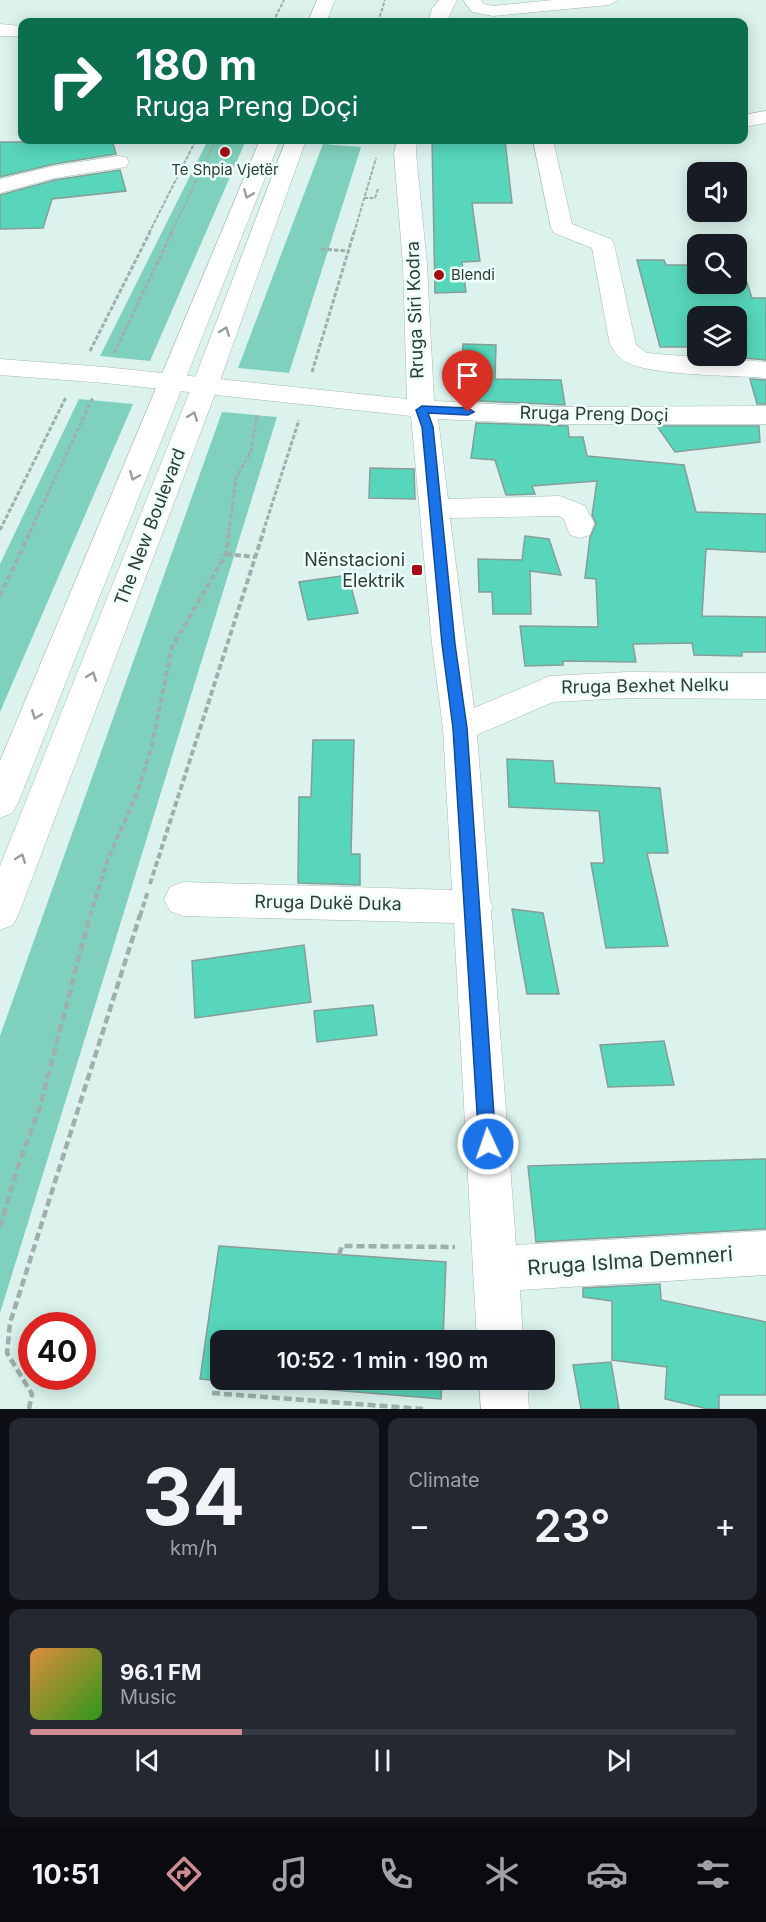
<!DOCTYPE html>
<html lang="en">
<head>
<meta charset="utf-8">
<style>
	:root { --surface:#171b24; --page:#242831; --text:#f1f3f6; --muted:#9ea1a6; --line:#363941; --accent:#cf8c92 }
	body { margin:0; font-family:Inter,sans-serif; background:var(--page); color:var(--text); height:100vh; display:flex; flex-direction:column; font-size:22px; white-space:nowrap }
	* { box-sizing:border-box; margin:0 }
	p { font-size:20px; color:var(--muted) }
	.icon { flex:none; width:33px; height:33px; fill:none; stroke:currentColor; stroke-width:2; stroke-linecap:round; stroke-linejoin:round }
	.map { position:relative; height:1409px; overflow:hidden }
	.panel { display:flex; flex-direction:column; gap:9px; padding:9px; background:#0d0f14; flex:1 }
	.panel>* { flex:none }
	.hud { position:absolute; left:18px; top:18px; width:730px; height:126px; border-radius:12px; box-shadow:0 3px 15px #0003; background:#0b6e4f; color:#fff; overflow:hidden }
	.fabs { position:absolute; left:687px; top:162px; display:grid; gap:12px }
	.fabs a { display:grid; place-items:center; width:60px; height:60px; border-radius:12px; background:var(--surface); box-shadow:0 3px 15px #0003; font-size:30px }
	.speed { position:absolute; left:18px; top:1312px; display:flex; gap:12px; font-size:30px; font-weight:700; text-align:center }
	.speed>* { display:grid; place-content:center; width:78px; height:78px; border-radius:50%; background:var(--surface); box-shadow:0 3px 15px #0003; line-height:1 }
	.speed .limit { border:9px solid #d22; background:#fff; color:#111 }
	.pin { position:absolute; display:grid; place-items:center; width:51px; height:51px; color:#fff; margin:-62px -26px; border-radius:50% 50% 50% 0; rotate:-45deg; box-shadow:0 0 6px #0007 }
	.pin .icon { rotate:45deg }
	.me { position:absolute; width:66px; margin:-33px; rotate:357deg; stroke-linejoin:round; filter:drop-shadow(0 0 4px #0008) }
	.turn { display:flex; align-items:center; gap:21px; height:126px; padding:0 18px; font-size:27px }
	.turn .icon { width:78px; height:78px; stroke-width:2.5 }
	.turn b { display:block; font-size:42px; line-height:51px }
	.big { font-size:45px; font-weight:600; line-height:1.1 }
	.panel .card { flex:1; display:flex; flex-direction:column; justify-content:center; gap:9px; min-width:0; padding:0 21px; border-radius:12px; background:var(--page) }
	.panel .dial { align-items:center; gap:0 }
	.dial b { font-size:78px; line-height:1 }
	.song { display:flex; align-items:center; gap:18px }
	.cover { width:72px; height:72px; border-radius:9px; background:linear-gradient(135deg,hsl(30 70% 55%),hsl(110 70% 35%)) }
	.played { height:6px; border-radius:3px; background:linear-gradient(90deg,var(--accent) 30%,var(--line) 30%) }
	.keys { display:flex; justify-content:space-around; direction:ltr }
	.heat { display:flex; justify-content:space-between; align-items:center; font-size:33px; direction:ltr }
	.panel .tiles { flex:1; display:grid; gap:9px; grid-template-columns:1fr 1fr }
	.card:last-child { grid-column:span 2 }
	.trip { position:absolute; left:210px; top:1330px; width:345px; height:60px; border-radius:12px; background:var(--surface); box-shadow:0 3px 15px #0003; font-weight:600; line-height:60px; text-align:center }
	.menu { display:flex; height:96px; justify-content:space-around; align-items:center; background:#090b0e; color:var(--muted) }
	.menu .icon { width:42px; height:42px }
	.menu .selected { color:var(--accent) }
	.menu b { font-size:27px; color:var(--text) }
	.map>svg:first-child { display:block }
	.green { fill:#7fd1bd }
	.building { fill:#57d6bb; stroke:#879d97; stroke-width:1.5 }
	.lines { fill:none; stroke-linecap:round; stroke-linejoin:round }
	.minor-casing { stroke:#a4bbb4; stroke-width:1 }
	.major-casing { stroke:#a4bbb4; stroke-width:1 }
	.path-far3 { stroke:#9eb0ab; stroke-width:2; stroke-dasharray:4 1.5; stroke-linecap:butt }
	.path-far2 { stroke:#9eb0ab; stroke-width:3; stroke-dasharray:4.5 2; stroke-linecap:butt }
	.path-far1 { stroke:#9eb0ab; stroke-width:4; stroke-dasharray:6 3; stroke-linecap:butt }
	.path { stroke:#9eb0ab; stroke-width:4.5; stroke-dasharray:8 4; stroke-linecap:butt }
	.minor { fill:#fff; fill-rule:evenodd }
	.major { fill:#fff; fill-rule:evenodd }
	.oneway { stroke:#989d9c }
	.route { fill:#1a73e8; stroke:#114b97; stroke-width:1.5 }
	.poi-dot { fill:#a50e17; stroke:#ecfff9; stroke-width:2 }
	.labels { text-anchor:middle; stroke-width:5; stroke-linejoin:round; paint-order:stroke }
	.far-poi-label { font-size:15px; fill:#323b38; stroke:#ecfff9 }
	.street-label { font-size:18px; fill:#323b38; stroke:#ecfff9 }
	.poi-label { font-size:18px; fill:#323b38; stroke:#ecfff9; text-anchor:end }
	.near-street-label { font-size:21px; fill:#323b38; stroke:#ecfff9 }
</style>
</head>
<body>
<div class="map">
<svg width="766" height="1409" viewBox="0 0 766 1409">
	<rect width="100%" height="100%" fill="#dbf3ec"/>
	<g class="green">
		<polygon points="208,140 246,140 150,361 100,356"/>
		<polygon points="323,144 361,147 289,373 238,368"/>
		<polygon points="79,399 133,404 0,712 0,564"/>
		<polygon points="222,412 277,417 0,1313 0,1036"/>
	</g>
	<g class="building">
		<polygon points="28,140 112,140 116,154 54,164 0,177 0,142 28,142"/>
		<polygon points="432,140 505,140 512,203 472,203 480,261 462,262 466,292 435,293"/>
		<polygon points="120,170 126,191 52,199 43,228 0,229 0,195 55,180"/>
		<polygon points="637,260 664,260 666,265 698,265 698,284 736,284 736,265 741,265 752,298 766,298 766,360 743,358 739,347 736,347 736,316 698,316 698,347 660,347"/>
		<polygon points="463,344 496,345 495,379 561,380 565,405 459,400"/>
		<polygon points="750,379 766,380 766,404 757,404"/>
		<polygon points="476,423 568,426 569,437 583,437 587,456 684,465 696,512 766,514 766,552 706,549 702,616 766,617 766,652 742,652 742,656 694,655 692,643 633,644 636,662 563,661 563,665 525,666 520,626 598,627 596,579 585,578 590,537 596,524 592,515 597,481 532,486 535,494 506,495 495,460 471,458"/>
		<polygon points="657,426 759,426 760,442 675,452"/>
		<polygon points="370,468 414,469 415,499 369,498"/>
		<polygon points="525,536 549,539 561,575 530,571 531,614 493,614 492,592 479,592 478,559 522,560"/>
		<polygon points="348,575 358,613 308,620 299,582"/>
		<polygon points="313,740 354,740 351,854 360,854 360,885 298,883 299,797 311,797"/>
		<polygon points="507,759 553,761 555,783 660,788 668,853 647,853 668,946 606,948 591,863 604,863 599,811 509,807"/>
		<polygon points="512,909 543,913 559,994 527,994"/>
		<polygon points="304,945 311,1002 195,1018 192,961"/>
		<polygon points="373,1005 377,1035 317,1042 314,1011"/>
		<polygon points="664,1041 674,1085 608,1087 600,1045"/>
		<polygon points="766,1159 766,1229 536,1242 528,1166"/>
		<polygon points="219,1246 446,1262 443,1341 220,1341 220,1380 442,1380 441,1399 200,1379"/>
		<polygon points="660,1284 661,1300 766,1322 766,1395 719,1395 719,1409 708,1409 665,1399 667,1367 612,1360 612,1301 583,1297 583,1288"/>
		<polygon points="611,1362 619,1409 581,1409 573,1365"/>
	</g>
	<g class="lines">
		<g class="minor-casing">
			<g id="minor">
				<polygon points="317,0 335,0 326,22 308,22"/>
				<polygon points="439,0 457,0 446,22 428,22 432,9"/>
				<polygon points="463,0 481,0 484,4 493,6 553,0 618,0 609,5 493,16 472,12"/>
				<polygon points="766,111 766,123 744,127 744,115"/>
				<polygon points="397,140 417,140 416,153 427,265 434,401 550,407 766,406 766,424 550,424 438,419 448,499 560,496 585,506 594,523 590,535 580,538 570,535 564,519 559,516 450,518 474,708 550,676 627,672 766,673 766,699 627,698 553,702 477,735 490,901 493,907 491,911 516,1245 766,1231 766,1275 520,1290 523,1341 477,1341 454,923 183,916 170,911 164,899 170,887 183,882 452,890 443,728 432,644 411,416 105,383 0,375 0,359 105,367 407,399 403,265 394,153"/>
				<path d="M 533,140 L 553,140 L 572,224 L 611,239 L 614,244 L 636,345 L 647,353 L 658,354 L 766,362 L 766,378 C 733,375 652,376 626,362 C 619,358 615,352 610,345 L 592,248 L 554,233 L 551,228 Z"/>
				<polygon points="118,156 126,157 129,162 126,167 55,178 0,193 0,179 54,166"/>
				<polygon points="479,1380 527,1380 529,1409 481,1409"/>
			</g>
		</g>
		<g class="major-casing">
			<g id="major">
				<polygon points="0,24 22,26 22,36 0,36"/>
				<polygon points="260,140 280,140 18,803 12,813 0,818 0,761"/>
				<polygon points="286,140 306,140 218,386 19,913 13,925 0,930 0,866 192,386"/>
			</g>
		</g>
		<g class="path-far3">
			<polyline points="273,22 284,0"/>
			<polyline points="378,22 385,0"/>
			<polyline points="364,198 375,198 378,189"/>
			<polyline points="149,233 196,140"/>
			<polyline points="171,233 216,140"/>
			<polyline points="354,233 376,158"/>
		</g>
		<g class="path-far2">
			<polyline points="321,249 348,251"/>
			<polyline points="90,351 150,232"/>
			<polyline points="114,353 172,232"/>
			<polyline points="312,372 354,232"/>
			<polyline points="0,530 66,397"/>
			<polyline points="30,532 93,397"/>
			<polyline points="229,532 236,478 251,451 257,415"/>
			<polyline points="263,532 299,420"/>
		</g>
		<g class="path-far1">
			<polyline points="226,554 255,557"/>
			<polyline points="0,596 31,530"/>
			<polyline points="150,884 264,530"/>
			<polyline points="90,916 108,859 138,791 152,745 172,647 226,554 229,530"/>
			<polyline points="140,916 148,891"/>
		</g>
		<g class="path">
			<polyline points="0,1227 18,1166 39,1110 90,915"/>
			<polyline points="339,1255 342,1246 455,1247"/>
			<polyline points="212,1393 423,1409"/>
			<polyline points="29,1409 32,1394 7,1353 10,1323 140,915"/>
		</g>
		<use href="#minor" class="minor"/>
		<use href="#major" class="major"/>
	</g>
	<defs><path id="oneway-chevron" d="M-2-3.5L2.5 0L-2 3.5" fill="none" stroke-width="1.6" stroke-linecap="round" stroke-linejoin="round" transform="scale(1.5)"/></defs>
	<g class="oneway">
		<use href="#oneway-chevron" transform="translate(248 194) rotate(112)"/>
		<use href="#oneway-chevron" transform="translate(225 331) rotate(-69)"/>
		<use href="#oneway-chevron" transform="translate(193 416) rotate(-69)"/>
		<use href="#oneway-chevron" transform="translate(134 476) rotate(112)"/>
		<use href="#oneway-chevron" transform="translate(92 676) rotate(-69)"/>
		<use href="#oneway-chevron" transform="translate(36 715) rotate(112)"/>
		<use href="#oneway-chevron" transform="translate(21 858) rotate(-69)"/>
	</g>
	<polygon class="route" points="422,406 468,408 474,412 468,415 428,413 433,427 455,644 467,728 496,1144 494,1151 488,1153 481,1151 479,1144 453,728 442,644 422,427 416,410"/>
	<g class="poi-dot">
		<circle cx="225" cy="152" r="6"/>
		<circle cx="439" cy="275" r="6"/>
		<rect x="411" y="564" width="12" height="12" rx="3"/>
	</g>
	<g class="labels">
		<g class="far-poi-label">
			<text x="225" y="175">Te Shpia Vjetër</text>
			<text x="451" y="280" text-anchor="start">Blendi</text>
		</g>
		<g class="street-label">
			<text transform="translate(415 310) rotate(-92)" y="6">Rruga Siri Kodra</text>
			<text transform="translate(594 414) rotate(1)" y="6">Rruga Preng Doçi</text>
			<text transform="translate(150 527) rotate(-69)" y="6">The New Boulevard</text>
			<text transform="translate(645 686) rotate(-1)" y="6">Rruga Bexhet Nelku</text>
			<text transform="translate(328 903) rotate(1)" y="6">Rruga Dukë Duka</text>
		</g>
		<g class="poi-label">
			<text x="405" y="566">Nënstacioni<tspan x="405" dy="21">Elektrik</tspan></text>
		</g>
		<g class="near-street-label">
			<text transform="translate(630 1261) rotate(-4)" y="7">Rruga Islma Demneri</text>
		</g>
	</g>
</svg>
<div class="fabs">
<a><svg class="icon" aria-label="sound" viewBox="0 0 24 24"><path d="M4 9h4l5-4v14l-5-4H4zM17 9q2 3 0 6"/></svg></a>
<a><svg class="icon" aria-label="search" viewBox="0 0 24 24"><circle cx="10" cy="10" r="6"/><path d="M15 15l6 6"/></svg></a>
<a><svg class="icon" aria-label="layers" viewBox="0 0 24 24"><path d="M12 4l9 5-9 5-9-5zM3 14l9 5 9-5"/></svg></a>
</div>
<div class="speed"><div class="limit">40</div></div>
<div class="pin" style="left:468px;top:412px;background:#d93025"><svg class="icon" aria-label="arrive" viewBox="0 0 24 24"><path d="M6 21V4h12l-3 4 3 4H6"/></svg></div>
<svg class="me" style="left:488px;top:1144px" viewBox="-20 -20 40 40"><circle r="17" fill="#1a73e8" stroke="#fff" stroke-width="3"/><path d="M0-11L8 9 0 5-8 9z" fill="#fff"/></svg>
<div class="trip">10:52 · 1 min · 190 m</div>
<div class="hud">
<div class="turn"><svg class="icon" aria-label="right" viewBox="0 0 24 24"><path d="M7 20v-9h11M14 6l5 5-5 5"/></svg><div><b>180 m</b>Rruga Preng Doçi</div></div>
</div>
</div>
<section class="panel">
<div class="tiles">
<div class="card dial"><b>34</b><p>km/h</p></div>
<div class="card"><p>Climate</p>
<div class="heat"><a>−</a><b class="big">23°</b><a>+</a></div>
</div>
<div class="card">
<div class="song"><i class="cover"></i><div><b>96.1 FM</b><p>Music</p></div></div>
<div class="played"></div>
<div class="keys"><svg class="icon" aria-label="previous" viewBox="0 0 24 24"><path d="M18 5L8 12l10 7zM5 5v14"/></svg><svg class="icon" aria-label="pause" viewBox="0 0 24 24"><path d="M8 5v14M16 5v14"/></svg><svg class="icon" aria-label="next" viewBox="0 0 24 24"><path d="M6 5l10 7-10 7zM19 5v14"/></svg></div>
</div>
</div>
</section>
<nav class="menu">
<b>10:51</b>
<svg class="icon selected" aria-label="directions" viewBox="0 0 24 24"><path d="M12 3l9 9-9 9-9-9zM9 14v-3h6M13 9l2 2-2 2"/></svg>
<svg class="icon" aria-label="music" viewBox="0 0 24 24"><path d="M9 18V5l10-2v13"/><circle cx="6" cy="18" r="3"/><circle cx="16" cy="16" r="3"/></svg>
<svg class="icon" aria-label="phone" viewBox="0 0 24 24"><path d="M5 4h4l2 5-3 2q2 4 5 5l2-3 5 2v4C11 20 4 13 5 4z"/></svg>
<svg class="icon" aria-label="climate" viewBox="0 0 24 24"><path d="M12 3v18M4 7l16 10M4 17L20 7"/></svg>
<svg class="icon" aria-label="car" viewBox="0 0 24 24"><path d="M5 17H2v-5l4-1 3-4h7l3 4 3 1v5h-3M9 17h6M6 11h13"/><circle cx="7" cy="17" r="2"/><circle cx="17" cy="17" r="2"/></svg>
<svg class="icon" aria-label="filters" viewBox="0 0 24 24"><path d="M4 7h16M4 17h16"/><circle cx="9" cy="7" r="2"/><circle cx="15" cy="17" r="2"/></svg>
</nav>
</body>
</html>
